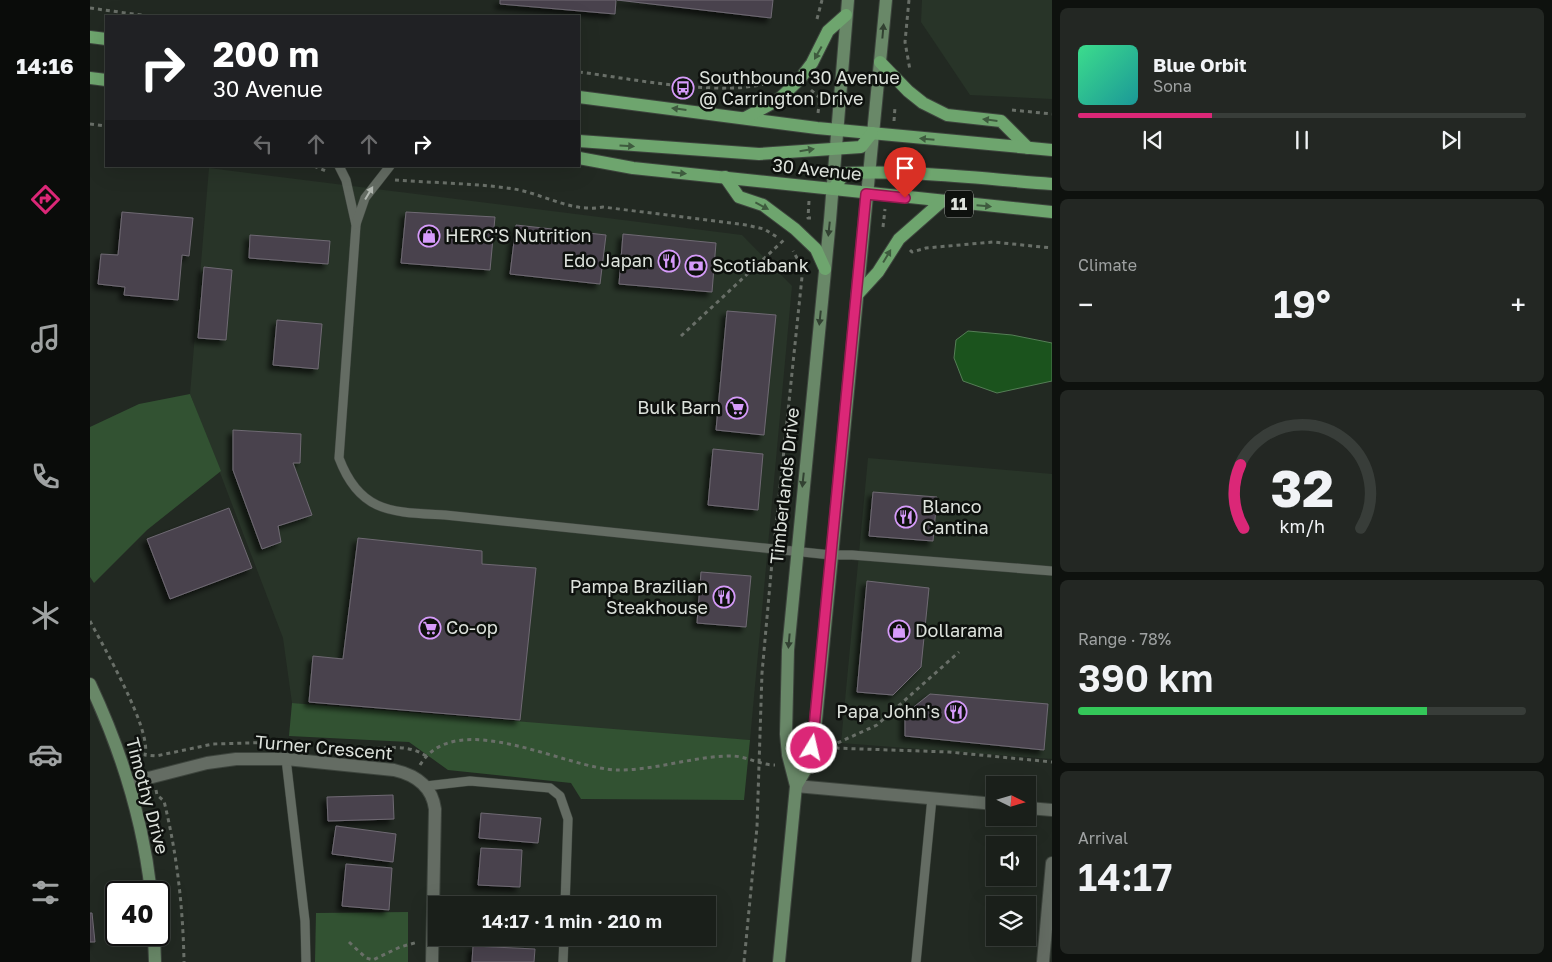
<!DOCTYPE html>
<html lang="en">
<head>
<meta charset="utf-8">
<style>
	:root { --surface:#1a1f1a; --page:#232723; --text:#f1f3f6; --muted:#9fa2a2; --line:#383d39; --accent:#db2777 }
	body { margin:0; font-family:"Golos Text",sans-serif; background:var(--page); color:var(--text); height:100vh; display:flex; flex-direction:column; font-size:19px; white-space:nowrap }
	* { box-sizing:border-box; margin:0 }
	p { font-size:16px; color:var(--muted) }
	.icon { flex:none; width:28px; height:28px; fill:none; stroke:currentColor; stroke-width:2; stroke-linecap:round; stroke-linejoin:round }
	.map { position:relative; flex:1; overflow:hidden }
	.side { display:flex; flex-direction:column; gap:8px; padding:8px; background:#0e110e; width:500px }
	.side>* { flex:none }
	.banner { position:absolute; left:15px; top:15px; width:475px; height:152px; border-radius:0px; box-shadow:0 5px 20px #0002,0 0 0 1px var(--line); background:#202124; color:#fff; overflow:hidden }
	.needle { width:32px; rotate:95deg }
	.controls { position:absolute; left:896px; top:776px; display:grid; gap:10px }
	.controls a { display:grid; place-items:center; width:50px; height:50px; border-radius:0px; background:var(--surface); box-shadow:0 5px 20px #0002,0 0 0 1px var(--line); font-size:25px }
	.speed { position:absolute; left:15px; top:881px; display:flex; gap:10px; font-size:25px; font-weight:700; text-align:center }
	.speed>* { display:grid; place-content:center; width:65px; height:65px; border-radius:50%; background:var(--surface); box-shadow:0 5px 20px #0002,0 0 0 1px var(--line); line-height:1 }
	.speed .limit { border:2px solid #111; border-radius:8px; background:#fff; color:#111 }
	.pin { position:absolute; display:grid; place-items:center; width:42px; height:42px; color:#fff; margin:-51px -21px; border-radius:50% 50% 50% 0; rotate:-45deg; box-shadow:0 0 5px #0007 }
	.pin .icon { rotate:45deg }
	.me { position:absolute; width:55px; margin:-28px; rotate:9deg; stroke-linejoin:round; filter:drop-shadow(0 0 4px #0008) }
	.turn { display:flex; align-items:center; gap:18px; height:105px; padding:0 25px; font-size:22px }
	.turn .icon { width:65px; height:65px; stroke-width:2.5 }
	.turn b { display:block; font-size:35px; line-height:42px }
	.lanes { display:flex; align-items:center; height:48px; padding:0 25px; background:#0003; justify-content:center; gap:25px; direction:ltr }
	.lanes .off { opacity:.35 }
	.big { font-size:38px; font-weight:600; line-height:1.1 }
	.side .card { flex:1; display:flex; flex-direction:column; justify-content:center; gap:8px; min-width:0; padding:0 18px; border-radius:8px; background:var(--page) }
	.side .dial { align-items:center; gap:0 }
	.dial svg { height:130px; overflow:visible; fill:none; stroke:var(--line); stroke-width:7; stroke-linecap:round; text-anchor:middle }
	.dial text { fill:var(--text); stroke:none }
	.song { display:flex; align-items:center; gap:15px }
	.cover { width:60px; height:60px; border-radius:8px; background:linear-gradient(135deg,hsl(150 70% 55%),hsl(180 70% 35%)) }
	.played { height:5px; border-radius:2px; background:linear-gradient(90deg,var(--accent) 30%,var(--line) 30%) }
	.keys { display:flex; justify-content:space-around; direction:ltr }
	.heat { display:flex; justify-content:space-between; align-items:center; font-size:28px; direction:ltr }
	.charge { height:8px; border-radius:4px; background:linear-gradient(90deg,#34c759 78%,var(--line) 0) }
	.trip { position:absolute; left:338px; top:896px; width:288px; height:50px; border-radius:0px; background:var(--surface); box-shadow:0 5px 20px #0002,0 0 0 1px var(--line); font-weight:600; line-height:50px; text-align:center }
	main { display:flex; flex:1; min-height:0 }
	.menu { display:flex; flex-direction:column; width:90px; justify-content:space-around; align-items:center; background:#0a0c0a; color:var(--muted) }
	.menu .icon { width:35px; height:35px }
	.menu .current { color:var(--accent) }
	.menu b { font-size:22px; color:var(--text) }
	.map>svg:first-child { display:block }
	.built { fill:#283428 }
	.green { fill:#325232 }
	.water { fill:#1b531d; stroke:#557e56 }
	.building { fill:#49434d; stroke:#6f6973; filter:url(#shadow) }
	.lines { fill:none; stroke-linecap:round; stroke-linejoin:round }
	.lane-casing { stroke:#3d443d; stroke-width:10 }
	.street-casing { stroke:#3d443d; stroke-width:14 }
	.secondary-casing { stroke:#3d443d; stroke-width:14 }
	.primary-casing { stroke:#3d443d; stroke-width:14 }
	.path { stroke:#696f68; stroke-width:3; stroke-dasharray:4 4; stroke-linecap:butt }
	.lane { stroke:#646c63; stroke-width:9 }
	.street { stroke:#646c63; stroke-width:12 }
	.secondary { stroke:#698868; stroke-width:12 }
	.primary { stroke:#6ea56e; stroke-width:12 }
	.oneway { fill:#324132 }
	.oneway2 { fill:#3e5b3e }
	.oneway3 { fill:#b3b9b2 }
	.route-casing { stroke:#8e194d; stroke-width:12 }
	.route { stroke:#db2777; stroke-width:9 }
	.labels { text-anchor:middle; stroke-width:5; stroke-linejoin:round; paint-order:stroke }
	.shield { fill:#0e110e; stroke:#9fa39e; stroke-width:1 }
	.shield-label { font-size:16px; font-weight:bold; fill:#dde2dc }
	.poi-label { font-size:18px; fill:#dde2dc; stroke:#0e110e; text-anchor:start }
	.street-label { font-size:18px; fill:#dde2dc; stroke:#0e110e }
</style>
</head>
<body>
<main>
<nav class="menu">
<b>14:16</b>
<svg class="icon current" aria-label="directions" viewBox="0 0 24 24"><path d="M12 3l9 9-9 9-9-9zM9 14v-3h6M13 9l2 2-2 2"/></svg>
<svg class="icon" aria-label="music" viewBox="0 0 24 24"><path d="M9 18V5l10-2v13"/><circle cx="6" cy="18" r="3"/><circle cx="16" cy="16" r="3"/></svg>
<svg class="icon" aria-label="phone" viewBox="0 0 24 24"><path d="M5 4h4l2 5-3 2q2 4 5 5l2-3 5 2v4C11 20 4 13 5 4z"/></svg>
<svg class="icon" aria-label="climate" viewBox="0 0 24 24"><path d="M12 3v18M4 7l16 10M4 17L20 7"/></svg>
<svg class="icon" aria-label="car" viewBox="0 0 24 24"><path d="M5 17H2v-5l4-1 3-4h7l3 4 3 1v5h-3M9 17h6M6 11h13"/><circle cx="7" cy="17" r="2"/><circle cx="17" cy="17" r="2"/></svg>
<svg class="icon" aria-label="filters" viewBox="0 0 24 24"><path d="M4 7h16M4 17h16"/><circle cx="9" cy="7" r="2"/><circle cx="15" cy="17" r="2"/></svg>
</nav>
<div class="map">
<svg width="962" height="962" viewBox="0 0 962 962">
	<defs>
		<filter id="shadow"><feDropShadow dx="-4.5" dy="4.5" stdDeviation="2.5" flood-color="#0009"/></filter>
	</defs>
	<rect width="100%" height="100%" fill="#222922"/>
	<g class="built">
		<polygon points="832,0 962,0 962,99 880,95 831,22"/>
		<polygon points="119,168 652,235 702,286 660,740 441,727 202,703 193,638 100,394"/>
		<polygon points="778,458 962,474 962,759 751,743"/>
	</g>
	<g class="green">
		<polygon points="100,394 131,471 57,530 4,583 0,577 0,427 49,404"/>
		<polygon points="202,703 660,740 654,800 491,799 481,783 358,770 319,742 199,736"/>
		<polygon points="318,912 318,962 225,962 226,913"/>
	</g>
	<polygon class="water" points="878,331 922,335 962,343 962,381 907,393 873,381 864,358 866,340"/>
	<g class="building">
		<polygon points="410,0 526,0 525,14 410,4"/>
		<polygon points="527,0 683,0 681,18"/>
		<polygon points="32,212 103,218 99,256 92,255 88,300 34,295 35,287 8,284 11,254 28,255"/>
		<polygon points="316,212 405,217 400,270 311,263"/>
		<polygon points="426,225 516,235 510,284 420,274"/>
		<polygon points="533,234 626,243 622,292 529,284"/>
		<polygon points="160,235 240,241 238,264 159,258"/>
		<polygon points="114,267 142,270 136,340 108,338"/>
		<polygon points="637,311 686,315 674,435 626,430"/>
		<polygon points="187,320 232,324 228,369 183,365"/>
		<polygon points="143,430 211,434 210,463 203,463 222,515 188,526 191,542 172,549 143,470"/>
		<polygon points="623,449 673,454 668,510 618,505"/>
		<polygon points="783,492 847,497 843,541 779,536"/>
		<polygon points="139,508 162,568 80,599 57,539"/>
		<polygon points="268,538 392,551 392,564 446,568 430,720 219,702 223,656 253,659"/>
		<polygon points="611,572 661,576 656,627 607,623"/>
		<polygon points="777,581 839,588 831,667 803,695 767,692"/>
		<polygon points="840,694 958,704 954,750 815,736 815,714"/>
		<polygon points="303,795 304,819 238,821 237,797"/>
		<polygon points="391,813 451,818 448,843 389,838"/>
		<polygon points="246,826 306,834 303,862 242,854"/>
		<polygon points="391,848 432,850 430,887 388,885"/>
		<polygon points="256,864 302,868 299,910 252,906"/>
		<polygon points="403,896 445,899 445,905 403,905"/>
		<polygon points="0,913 2,913 5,942 0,942"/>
		<polygon points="403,938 443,938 442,940"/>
		<polygon points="383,946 445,949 444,962 382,962"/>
	</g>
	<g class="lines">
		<g class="lane-casing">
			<g id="lane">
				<path d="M 249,166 L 256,180 L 266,225 L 249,458 C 270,514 303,512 355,515 L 741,555 L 762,555 L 962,571"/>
				<polyline points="266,224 275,198 300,166"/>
				<polyline points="196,759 215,921 216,962"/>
				<polyline points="336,786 380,781 460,788 470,796 478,819 475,905"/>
				<polyline points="473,962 474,938"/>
				<polyline points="826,962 842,798"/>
			</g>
		</g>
		<g class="street-casing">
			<g id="street">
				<path d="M 39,783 L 117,763 L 146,759 L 196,759 L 304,770 C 326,775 342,786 345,809 L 342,962"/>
				<polyline points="706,786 905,804"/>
				<polyline points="938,808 962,810"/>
				<polyline points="953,962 962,863"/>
			</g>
		</g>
		<g class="secondary-casing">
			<g id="secondary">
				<path d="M 0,684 C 31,750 53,820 61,892"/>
				<polyline points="706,786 719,764 725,731 796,0"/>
				<polyline points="64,935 65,962"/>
				<polyline points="689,962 706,786 698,755 696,734 698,650 740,220 758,0"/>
			</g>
		</g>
		<g class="primary-casing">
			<g id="primary">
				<polyline points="0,37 16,39"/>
				<polyline points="790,62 818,91 833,103 857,115 911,121 938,148"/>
				<polyline points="0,78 16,80"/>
				<polyline points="489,97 727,128 962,150"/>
				<polyline points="655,118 688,100 710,79 722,63 738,31 756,15"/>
				<polyline points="489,141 669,154 771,147 782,133"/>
				<polyline points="489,158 543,168 962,212"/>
				<polyline points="635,177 649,197 673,205 705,229 726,249 735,269"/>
				<path d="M 743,189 L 755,173 C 824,170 893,179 962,184"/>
				<polyline points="767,295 788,272 809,239 851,202"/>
			</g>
		</g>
		<g class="path">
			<polyline points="819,0 815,42 820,70"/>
			<polyline points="0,8 58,16"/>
			<polyline points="727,19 732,0"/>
			<path d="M 489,72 C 538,78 639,99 683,81"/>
			<polyline points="721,90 730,98 736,99"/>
			<polyline points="922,110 962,114"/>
			<polyline points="728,113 730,98"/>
			<polyline points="804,121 805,107"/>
			<polyline points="0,124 16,126"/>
			<polyline points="224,166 238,172"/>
			<path d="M 305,180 C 344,183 385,183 424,189 C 454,194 482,213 513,207 L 656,225 L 674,229 L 687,237"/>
			<polyline points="719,201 718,218 725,218"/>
			<polyline points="793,227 795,209"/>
			<polyline points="820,250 822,252 836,248 903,242 962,248"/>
			<polyline points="591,336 695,239"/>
			<polyline points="685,536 712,277 711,265 703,251"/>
			<path d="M 0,621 C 13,646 62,730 55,755 L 66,756 L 123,744 L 192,742"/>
			<path d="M 238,746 C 250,747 262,748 274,749 C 295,749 317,743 336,756"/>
			<polyline points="743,748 743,745 787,725 869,652"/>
			<polyline points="734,764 739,764 743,748 859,752 962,762"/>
			<path d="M 330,765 C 366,705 477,770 529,770 C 566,770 601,757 638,756 C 656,755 668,765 685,765"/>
			<path d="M 66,790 L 67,795 L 74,801 C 87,854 93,907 94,962"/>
			<polyline points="259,942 276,958 283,960 310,947 328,942"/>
			<polyline points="654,962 667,827 672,673 682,562"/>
		</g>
		<use href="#lane" class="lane"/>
		<use href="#street" class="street"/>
		<use href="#secondary" class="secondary"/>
		<use href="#primary" class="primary"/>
	</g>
	<defs><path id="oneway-solid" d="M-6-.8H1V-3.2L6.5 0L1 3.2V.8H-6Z" transform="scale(1.25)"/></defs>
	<g class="oneway">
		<use href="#oneway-solid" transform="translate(793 31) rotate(-85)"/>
		<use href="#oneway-solid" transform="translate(739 229) rotate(96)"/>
		<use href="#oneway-solid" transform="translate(730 318) rotate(96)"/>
		<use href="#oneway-solid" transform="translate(713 480) rotate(96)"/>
		<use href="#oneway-solid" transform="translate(699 641) rotate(95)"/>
	</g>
	<g class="oneway2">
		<use href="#oneway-solid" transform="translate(728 53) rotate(119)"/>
		<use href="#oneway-solid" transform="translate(589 109) rotate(-173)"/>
		<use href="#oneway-solid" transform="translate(900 120) rotate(-173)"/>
		<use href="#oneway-solid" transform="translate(837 139) rotate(-175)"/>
		<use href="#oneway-solid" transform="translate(537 146) rotate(4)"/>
		<use href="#oneway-solid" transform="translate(717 150) rotate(-9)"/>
		<use href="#oneway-solid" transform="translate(589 173) rotate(6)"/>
		<use href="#oneway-solid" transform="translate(672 206) rotate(28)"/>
		<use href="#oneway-solid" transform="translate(894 206) rotate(5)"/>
		<use href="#oneway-solid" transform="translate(797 256) rotate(-59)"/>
	</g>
	<use class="oneway3" href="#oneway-solid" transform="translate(279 193) rotate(-59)"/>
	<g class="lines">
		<g class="route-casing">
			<polyline id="route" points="722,748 776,194 815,198"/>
		</g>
		<use href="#route" class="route"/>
	</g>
	<defs>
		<g id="bus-ring" transform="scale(1.125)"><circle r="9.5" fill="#0e110e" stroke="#d69bfa" stroke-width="1.5"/><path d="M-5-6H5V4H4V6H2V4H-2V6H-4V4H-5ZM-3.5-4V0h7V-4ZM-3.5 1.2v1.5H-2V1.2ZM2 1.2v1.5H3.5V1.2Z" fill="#d69bfa"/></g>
		<g id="shop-ring" transform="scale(1.125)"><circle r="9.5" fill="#0e110e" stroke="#d69bfa" stroke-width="1.5"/><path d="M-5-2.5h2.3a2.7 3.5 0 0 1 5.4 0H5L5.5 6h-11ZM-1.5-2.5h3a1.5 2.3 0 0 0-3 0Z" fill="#d69bfa"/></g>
		<g id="restaurant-ring" transform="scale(1.125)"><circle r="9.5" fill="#0e110e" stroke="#d69bfa" stroke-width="1.5"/><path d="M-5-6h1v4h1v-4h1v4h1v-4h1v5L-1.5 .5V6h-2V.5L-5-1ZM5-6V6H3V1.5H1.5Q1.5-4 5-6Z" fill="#d69bfa"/></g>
		<g id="bank-ring" transform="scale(1.125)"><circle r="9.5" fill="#0e110e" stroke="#d69bfa" stroke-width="1.5"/><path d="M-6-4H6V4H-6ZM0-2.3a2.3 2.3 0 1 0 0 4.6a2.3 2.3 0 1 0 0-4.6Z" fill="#d69bfa"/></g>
		<g id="supermarket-ring" transform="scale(1.125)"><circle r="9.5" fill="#0e110e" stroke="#d69bfa" stroke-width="1.5"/><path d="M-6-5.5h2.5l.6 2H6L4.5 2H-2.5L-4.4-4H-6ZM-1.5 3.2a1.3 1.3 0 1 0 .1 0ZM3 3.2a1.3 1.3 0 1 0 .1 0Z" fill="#d69bfa"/></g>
	</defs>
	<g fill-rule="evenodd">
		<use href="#bus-ring" x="593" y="88"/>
		<use href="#shop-ring" x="339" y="236"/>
		<use href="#restaurant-ring" x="579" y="261"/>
		<use href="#bank-ring" x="606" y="266"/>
		<use href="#supermarket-ring" x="647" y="408"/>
		<use href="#restaurant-ring" x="816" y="517"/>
		<use href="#restaurant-ring" x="634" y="597"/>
		<use href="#supermarket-ring" x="340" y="628"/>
		<use href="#shop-ring" x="809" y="631"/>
		<use href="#restaurant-ring" x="866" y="712"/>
	</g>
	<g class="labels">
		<rect class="shield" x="855" y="190.5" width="28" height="27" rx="4"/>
		<g class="shield-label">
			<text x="869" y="210">11</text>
		</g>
		<g class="poi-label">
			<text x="609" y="84">Southbound 30 Avenue<tspan x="609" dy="21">@ Carrington Drive</tspan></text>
			<text x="355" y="242">HERC'S Nutrition</text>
			<text x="563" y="267" text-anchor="end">Edo Japan</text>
			<text x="622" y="272">Scotiabank</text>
			<text x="631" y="414" text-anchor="end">Bulk Barn</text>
			<text x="832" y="513">Blanco<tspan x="832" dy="21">Cantina</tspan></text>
			<text x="618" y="593" text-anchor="end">Pampa Brazilian<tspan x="618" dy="21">Steakhouse</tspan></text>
			<text x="356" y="634">Co-op</text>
			<text x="825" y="637">Dollarama</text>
			<text x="850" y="718" text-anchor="end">Papa John's</text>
		</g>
		<g class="street-label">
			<text transform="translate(727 170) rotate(6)" y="6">30 Avenue</text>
			<text transform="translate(695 486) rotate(-84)" y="6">Timberlands Drive</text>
			<text transform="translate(234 748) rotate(5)" y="6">Turner Crescent</text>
			<text transform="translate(57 796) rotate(75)" y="6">Timothy Drive</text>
		</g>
	</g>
</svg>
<div class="controls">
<a><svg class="needle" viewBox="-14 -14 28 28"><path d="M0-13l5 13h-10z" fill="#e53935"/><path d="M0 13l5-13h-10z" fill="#9fa2a2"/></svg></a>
<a><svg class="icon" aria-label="sound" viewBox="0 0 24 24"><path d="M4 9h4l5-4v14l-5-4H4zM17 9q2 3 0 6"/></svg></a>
<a><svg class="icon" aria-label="layers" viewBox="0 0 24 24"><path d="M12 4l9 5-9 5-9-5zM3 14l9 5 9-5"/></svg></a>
</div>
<div class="speed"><div class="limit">40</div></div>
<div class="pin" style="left:815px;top:198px;background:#d93025"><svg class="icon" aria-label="arrive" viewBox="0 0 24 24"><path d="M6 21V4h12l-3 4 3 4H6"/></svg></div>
<svg class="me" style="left:722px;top:748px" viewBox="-20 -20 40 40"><circle r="17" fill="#db2777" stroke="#fff" stroke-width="3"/><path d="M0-11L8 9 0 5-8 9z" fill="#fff"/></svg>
<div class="trip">14:17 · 1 min · 210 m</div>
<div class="banner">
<div class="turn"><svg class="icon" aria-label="right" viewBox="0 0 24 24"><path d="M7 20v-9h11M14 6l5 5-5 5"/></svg><div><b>200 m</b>30 Avenue</div></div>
<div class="lanes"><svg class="icon off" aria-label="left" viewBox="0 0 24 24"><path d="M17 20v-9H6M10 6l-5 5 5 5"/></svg><svg class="icon off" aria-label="ahead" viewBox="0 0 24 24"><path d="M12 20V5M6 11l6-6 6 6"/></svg><svg class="icon off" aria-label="ahead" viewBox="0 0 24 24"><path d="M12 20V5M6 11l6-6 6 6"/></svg><svg class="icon" aria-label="right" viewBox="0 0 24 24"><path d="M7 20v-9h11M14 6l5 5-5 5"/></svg></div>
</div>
</div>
<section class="side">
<div class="card">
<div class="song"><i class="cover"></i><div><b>Blue Orbit</b><p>Sona</p></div></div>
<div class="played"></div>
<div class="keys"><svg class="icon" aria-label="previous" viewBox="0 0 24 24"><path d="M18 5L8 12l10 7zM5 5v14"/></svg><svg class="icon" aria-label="pause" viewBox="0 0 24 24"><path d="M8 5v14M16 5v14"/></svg><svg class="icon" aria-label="next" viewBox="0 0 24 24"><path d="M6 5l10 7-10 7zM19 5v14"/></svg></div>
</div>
<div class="card"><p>Climate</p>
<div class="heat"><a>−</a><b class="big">19°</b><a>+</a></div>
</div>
<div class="card dial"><svg viewBox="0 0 100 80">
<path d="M14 69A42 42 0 1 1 86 69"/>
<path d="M14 69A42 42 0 0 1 12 30" stroke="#db2777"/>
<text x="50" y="56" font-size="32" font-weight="700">32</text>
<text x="50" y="72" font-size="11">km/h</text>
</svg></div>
<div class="card"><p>Range · 78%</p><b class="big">390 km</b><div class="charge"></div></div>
<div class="card"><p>Arrival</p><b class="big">14:17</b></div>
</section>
</main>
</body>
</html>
